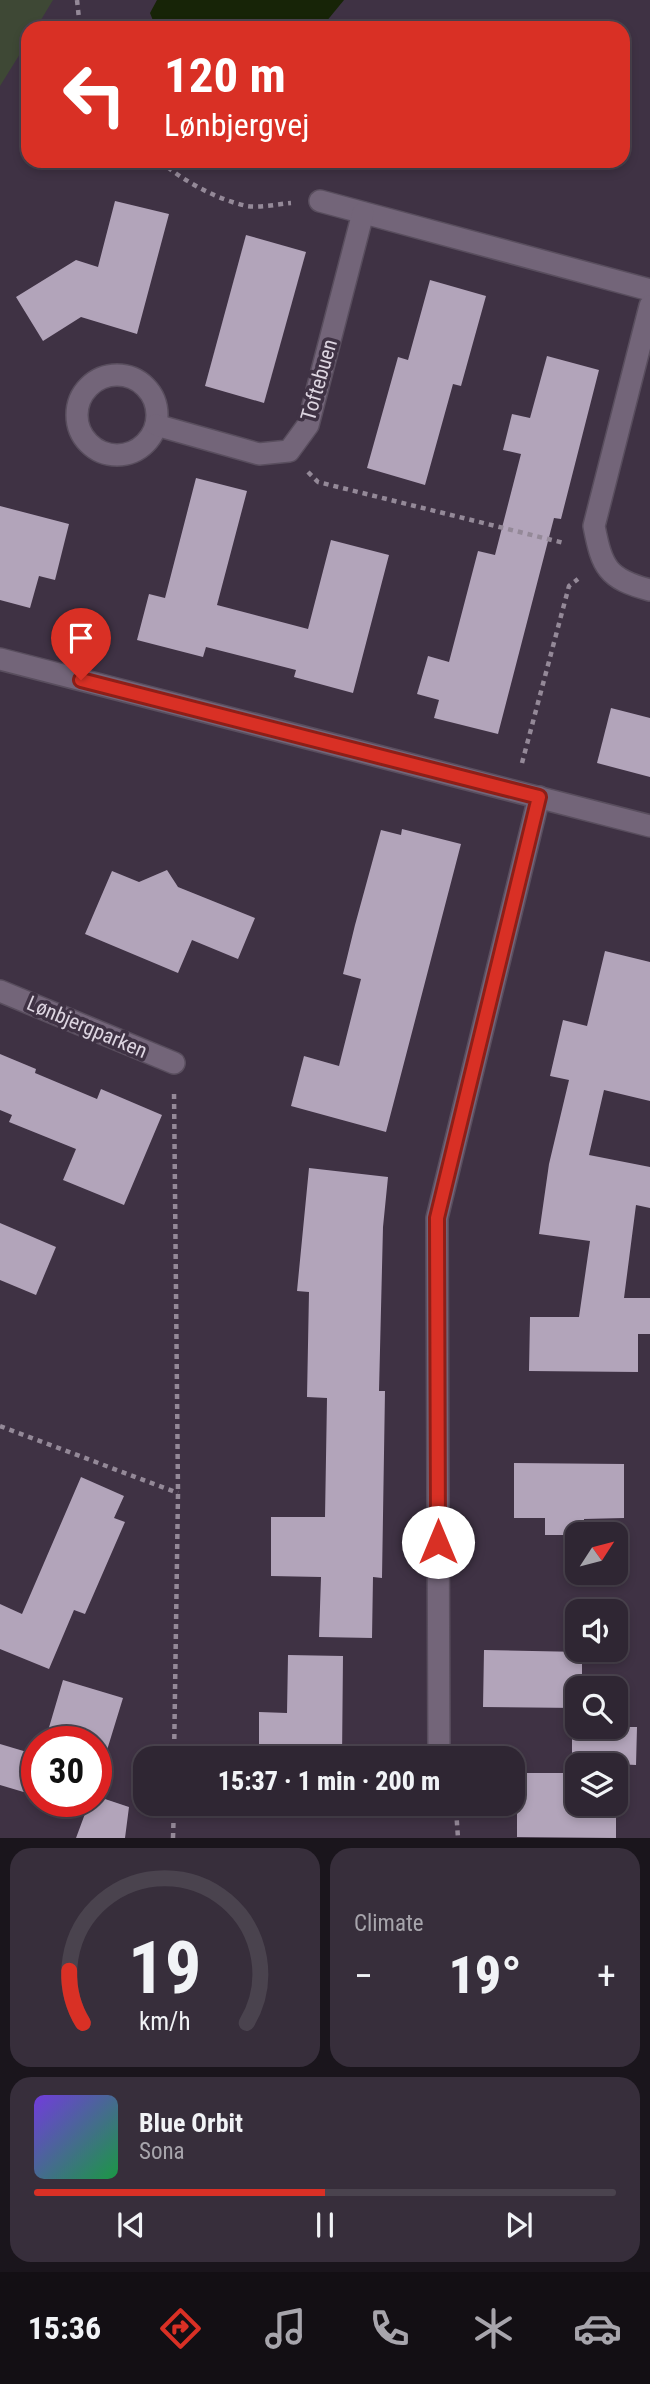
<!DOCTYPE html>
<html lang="en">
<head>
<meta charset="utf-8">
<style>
	:root { --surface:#2f2633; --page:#372e3b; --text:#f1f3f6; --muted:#a7a5ac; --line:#4a434e; --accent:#d93025 }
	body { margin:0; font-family:"Roboto Condensed",sans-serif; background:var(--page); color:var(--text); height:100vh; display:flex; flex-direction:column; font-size:26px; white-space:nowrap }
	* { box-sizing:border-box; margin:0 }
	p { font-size:23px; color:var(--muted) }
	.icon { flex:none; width:38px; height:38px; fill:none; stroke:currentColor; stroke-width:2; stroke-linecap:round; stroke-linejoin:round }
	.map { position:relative; height:1838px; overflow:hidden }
	.panel { display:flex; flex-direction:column; gap:10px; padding:10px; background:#1a151c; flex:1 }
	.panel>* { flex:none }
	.top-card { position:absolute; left:21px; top:21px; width:609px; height:147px; border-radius:21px; box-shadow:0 4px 10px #0003,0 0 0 2px var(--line); background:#d93025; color:#fff; overflow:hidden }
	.needle { width:46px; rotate:54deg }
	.buttons { position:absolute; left:565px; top:1522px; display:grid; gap:14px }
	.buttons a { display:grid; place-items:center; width:63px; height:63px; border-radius:14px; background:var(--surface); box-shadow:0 4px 10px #0003,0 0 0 2px var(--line); font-size:35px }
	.speed { position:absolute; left:21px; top:1726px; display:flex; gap:14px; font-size:35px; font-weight:700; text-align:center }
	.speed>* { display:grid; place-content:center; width:91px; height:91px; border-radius:50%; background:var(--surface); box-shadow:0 4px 10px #0003,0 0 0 2px var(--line); line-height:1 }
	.speed .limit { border:10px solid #d22; background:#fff; color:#111 }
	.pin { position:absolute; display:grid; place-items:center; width:60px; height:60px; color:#fff; margin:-72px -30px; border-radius:50% 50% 50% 0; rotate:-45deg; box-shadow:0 0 7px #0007 }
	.pin .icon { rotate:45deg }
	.me { position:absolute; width:77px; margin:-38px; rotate:0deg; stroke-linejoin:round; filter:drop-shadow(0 0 5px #0008) }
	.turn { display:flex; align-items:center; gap:24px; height:147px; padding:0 28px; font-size:32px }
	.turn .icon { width:91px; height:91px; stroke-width:2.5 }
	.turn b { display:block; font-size:49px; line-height:60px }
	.big { font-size:52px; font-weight:800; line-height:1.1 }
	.panel .card { flex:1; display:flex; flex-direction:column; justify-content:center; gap:10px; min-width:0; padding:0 24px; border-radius:21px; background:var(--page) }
	.panel .dial { align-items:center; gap:0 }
	.dial svg { height:182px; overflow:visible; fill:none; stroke:var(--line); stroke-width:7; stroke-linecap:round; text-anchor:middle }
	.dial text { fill:var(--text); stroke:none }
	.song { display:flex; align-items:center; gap:21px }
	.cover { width:84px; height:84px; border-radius:10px; background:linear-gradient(135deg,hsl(260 70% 55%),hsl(140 70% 35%)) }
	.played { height:7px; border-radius:4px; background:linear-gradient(90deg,var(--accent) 50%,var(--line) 50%) }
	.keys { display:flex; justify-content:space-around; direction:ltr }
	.heat { display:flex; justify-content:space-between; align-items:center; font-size:38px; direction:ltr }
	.panel .tiles { flex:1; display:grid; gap:10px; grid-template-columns:1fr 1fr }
	.card:last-child { grid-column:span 2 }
	.trip { position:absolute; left:133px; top:1746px; width:392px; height:70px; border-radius:21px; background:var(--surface); box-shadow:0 4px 10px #0003,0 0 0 2px var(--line); font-weight:800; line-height:70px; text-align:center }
	.tabs { display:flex; height:112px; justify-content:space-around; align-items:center; background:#130f14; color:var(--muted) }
	.tabs .icon { width:49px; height:49px }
	.tabs .selected { color:var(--accent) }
	.tabs b { font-size:32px; color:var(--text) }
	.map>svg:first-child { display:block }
	.green { fill:#3e4835 }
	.water { fill:#172407 }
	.building { fill:#b2a4ba; fill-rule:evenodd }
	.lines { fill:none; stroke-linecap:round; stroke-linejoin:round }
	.minor-casing { stroke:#594e5e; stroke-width:24 }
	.path { stroke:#948998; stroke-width:4.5; stroke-dasharray:5 5; stroke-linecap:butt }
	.minor { stroke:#736579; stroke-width:21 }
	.route-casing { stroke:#8d1f18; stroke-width:18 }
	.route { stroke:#d93025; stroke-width:12 }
	.labels { text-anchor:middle; stroke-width:7; stroke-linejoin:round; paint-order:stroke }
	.street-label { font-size:21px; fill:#ddd5e1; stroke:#3f3244 }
</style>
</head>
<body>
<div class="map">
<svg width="650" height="1838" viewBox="0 0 650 1838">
	<rect width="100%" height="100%" fill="#3f3244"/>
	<polygon class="green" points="0,0 53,0 36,28 28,28 28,41 0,86"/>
	<polygon class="water" points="157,0 344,0 321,28 156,28 150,13"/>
	<g class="building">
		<polygon points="115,201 169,214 137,334 81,317 43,341 16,297 76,260 98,267"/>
		<polygon points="246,235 306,252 264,403 205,386"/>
		<polygon points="430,280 486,296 461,386 453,384 425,485 367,468 398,357 408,360"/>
		<polygon points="547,356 599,370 561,519 554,518 498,734 434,718 439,700 417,694 428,656 449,662 478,551 495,555 521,454 503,450 512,414 530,418"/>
		<polygon points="196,478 247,491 217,605 308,629 331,540 389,555 353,693 294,677 296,670 206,647 203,657 137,640 149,594 165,598"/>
		<polygon points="0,506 69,524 55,580 39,576 30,608 0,600"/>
		<polygon points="611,708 650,718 650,777 597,763"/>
		<polygon points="402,829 461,844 386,1132 291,1106 304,1056 339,1066 361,979 343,974 355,925 381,830 401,835"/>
		<polygon points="167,870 178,887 255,918 238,959 192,940 178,973 85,934 112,871 139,882"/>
		<polygon points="605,951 650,962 650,1101 604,1090 589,1155 650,1167 650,1208 636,1205 624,1298 650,1298 650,1334 638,1334 638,1372 529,1371 530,1317 579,1317 590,1241 539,1234 549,1164 569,1080 550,1076 563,1020 587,1026"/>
		<polygon points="0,1054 36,1069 35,1073 97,1099 101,1089 162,1115 124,1205 63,1180 76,1149 9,1122 12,1115 0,1110"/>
		<polygon points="309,1168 388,1177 383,1227 379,1391 385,1391 382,1578 373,1577 372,1638 319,1637 321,1577 271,1576 271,1517 325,1517 327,1398 307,1397 309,1292 297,1291"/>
		<polygon points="0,1223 56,1247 36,1295 0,1280"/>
		<polygon points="514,1463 624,1464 624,1518 584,1519 584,1535 545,1535 545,1518 514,1518"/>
		<polygon points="81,1477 124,1496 114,1518 125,1522 85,1614 74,1610 49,1669 0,1649 0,1604 22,1614"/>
		<polygon points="484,1650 582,1652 582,1689 578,1689 578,1708 483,1707"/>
		<polygon points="288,1655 343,1656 342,1759 287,1759 287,1747 259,1746 259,1712 287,1713"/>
		<polygon points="63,1680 123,1698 96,1786 96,1741 45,1741"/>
		<path d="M 572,1727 L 637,1727 L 636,1765 L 616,1764 L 616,1838 L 517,1837 L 517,1773 L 572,1773 ZM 578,1766 L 616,1766 L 616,1804 L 578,1804 Z"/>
		<polygon points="0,1744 37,1755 37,1796 0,1785"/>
		<polygon points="96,1796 129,1807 125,1838 76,1838 86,1811 51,1801 96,1801"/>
	</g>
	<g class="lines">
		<g class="minor-casing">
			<g id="minor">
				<polyline points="320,201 650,290"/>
				<path d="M 650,306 L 594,526 C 602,567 607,579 650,590"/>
				<circle cx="117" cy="415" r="40"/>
				<polyline points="156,425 259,454 289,451 308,425 363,213"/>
				<polyline points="0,659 650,826"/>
				<polyline points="0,991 174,1063"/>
				<polyline points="439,1759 437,1218 539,797"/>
			</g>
		</g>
		<g class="path">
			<polyline points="77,0 80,28"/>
			<path d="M 160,161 C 183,181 218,200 247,206 C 261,208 278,204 291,203"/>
			<polyline points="308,472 318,482 564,543"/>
			<polyline points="522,763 569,586 578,579"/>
			<polyline points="0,1426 178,1493"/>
			<polyline points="174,1759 178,1493 174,1091"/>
			<polyline points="449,1804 456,1809 458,1838"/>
			<polyline points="173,1838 174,1804"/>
		</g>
		<use href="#minor" class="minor"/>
	</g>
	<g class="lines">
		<g class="route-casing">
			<polyline id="route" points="81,680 539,797 437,1218 438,1542"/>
		</g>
		<use href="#route" class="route"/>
	</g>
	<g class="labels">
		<g class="street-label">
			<text transform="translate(319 380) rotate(-74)" y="7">Toftebuen</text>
			<text transform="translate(87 1027) rotate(23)" y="7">Lønbjergparken</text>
		</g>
	</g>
</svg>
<div class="buttons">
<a><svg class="needle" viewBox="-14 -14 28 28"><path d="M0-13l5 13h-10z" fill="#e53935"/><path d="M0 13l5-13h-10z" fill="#a7a5ac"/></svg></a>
<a><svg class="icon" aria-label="sound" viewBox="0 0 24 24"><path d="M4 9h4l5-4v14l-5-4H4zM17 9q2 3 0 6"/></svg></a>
<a><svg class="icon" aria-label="search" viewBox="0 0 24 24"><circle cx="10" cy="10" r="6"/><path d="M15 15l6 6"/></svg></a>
<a><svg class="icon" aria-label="layers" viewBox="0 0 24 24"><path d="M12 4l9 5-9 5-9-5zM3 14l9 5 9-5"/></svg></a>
</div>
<div class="speed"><div class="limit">30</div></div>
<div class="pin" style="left:81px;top:680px;background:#d93025"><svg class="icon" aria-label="arrive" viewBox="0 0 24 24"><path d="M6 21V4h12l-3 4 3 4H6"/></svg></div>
<svg class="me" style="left:438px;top:1542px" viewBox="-20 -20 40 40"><circle r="19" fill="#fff"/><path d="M0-13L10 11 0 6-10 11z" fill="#d93025"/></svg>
<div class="trip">15:37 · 1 min · 200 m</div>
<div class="top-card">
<div class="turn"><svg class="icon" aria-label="left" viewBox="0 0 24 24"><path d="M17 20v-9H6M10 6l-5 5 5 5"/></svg><div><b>120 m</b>Lønbjergvej</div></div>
</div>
</div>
<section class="panel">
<div class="tiles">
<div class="card dial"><svg viewBox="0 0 100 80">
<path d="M14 69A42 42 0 1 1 86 69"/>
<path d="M14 69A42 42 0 0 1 8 46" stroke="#d93025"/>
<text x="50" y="56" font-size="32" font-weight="700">19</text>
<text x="50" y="72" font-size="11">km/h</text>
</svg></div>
<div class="card"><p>Climate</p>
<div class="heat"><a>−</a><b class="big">19°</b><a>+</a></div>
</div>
<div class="card">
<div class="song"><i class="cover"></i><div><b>Blue Orbit</b><p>Sona</p></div></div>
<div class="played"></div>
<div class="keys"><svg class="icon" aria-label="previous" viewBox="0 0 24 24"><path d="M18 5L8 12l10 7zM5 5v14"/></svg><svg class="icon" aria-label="pause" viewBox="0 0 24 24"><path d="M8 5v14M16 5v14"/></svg><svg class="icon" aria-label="next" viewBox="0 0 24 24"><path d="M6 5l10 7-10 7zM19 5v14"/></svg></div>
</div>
</div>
</section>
<nav class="tabs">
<b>15:36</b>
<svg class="icon selected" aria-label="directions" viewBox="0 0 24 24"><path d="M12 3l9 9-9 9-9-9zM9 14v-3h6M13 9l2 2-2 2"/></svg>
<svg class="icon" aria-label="music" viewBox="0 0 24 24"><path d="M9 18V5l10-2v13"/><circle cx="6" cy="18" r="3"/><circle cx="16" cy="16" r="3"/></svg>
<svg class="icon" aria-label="phone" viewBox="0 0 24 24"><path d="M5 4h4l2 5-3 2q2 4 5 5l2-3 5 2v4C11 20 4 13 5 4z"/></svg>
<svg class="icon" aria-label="climate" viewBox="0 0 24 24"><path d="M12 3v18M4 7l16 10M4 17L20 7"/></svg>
<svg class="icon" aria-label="car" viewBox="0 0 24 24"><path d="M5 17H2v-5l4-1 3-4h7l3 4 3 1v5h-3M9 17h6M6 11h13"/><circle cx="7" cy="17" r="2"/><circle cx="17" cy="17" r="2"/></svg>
</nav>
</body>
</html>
